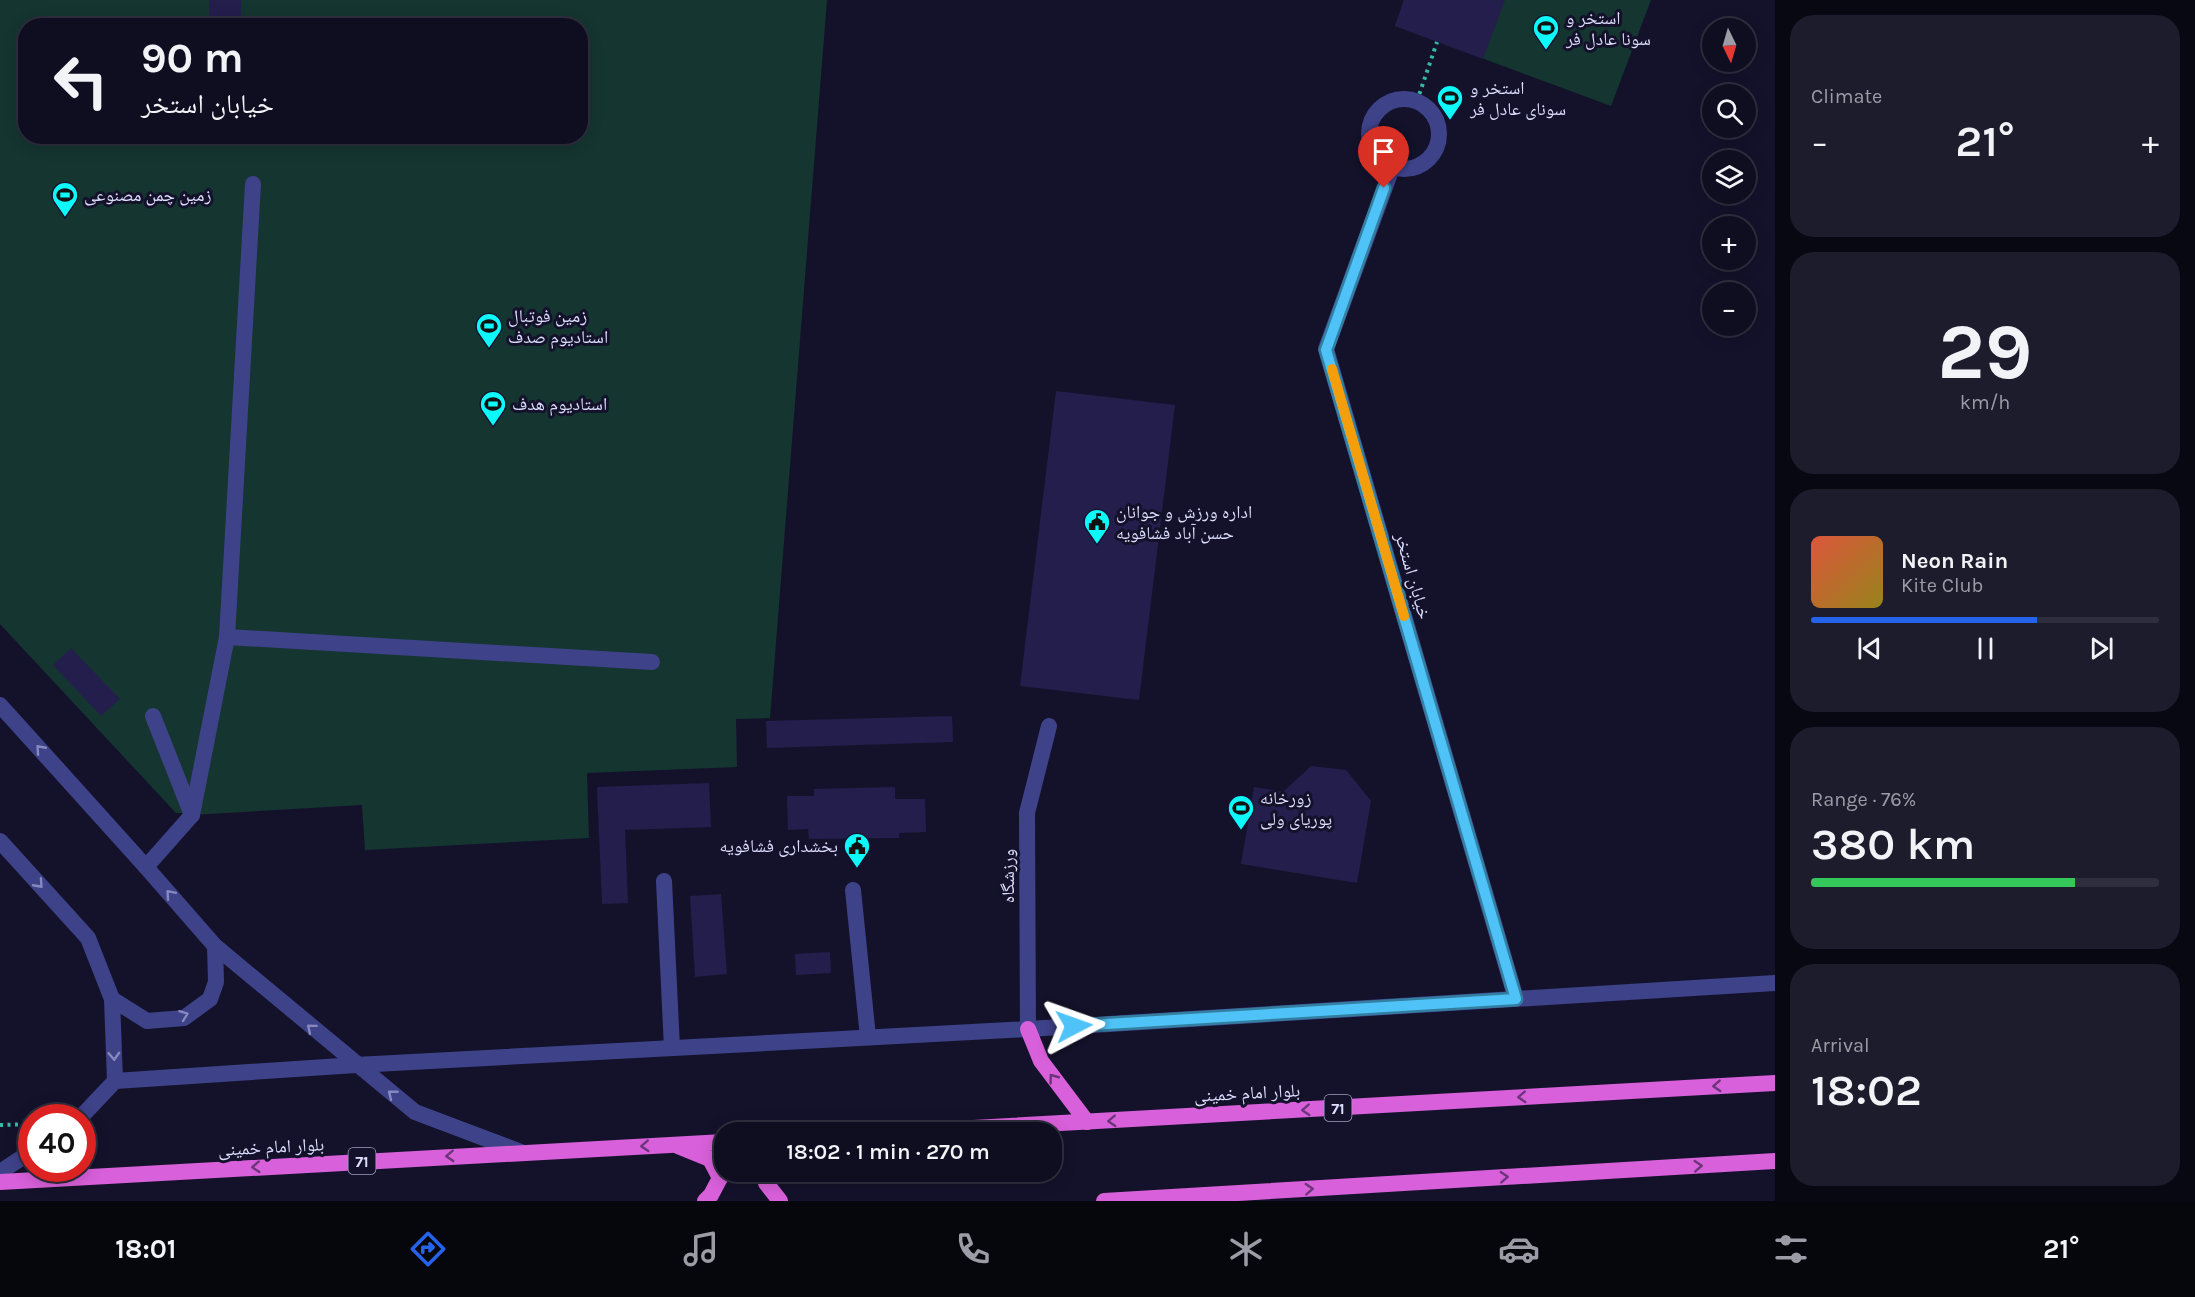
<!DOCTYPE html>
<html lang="en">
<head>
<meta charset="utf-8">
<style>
	:root { --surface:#0f0e20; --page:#1d1c2d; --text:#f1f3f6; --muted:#9b9ca5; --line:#2f2e3e; --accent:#2563eb }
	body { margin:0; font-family:Karla,"Noto Naskh Arabic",sans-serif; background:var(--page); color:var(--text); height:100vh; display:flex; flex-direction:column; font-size:22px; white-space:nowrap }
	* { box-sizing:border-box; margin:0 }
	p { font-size:20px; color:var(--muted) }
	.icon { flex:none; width:33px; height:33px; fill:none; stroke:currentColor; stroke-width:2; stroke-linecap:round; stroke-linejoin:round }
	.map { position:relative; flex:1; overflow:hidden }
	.details { display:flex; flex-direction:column; gap:15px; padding:15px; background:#080812; width:420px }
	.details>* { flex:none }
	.hud { position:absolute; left:18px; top:18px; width:570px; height:126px; border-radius:24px; box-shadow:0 3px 15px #0003,0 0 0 2px var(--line); background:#0f0e20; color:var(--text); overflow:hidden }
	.needle { width:39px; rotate:175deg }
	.controls { position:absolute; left:1702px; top:18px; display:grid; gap:12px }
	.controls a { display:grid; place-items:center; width:54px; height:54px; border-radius:50%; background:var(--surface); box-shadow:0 3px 15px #0003,0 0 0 2px var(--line); font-size:30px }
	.speed { position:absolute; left:18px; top:1104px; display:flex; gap:12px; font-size:30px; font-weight:700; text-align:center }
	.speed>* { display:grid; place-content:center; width:78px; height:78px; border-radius:50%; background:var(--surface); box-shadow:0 3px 15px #0003,0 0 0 2px var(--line); line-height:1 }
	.speed .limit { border:9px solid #d22; background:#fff; color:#111 }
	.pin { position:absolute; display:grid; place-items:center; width:51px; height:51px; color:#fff; margin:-62px -26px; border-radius:50% 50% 50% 0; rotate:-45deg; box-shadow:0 0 6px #0007 }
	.pin .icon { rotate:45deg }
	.me { position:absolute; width:66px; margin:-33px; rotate:86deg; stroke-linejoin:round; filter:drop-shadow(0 0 4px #0008) }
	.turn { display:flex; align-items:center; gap:21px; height:126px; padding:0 24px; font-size:27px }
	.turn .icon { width:78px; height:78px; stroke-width:2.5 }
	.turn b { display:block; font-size:42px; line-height:51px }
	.big { font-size:45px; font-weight:600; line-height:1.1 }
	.details .tile { flex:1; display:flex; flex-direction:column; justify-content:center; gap:9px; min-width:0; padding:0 21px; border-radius:24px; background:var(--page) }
	.details .dial { align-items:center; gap:0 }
	.dial b { font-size:78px; line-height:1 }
	.song { display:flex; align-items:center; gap:18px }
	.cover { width:72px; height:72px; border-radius:9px; background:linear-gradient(135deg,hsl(10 70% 55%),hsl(50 70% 35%)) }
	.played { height:6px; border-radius:3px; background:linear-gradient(90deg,var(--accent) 65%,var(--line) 65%) }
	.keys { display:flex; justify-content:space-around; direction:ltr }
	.heat { display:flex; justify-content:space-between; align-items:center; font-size:33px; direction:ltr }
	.charge { height:9px; border-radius:4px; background:linear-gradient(90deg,#34c759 76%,var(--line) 0) }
	.trip { position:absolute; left:714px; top:1122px; width:348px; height:60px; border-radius:24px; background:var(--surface); box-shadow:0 3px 15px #0003,0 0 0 2px var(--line); font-weight:600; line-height:60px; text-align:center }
	.menu { display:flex; height:96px; justify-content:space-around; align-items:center; background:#06060d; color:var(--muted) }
	.menu .icon { width:42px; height:42px }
	.menu .active { color:var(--accent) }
	.menu b { font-size:27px; color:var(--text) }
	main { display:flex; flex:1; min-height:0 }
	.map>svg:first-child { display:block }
	.green { fill:#153531; fill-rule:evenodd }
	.building { fill:#231e4c }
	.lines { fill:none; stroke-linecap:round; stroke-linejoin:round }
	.path { stroke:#34bba6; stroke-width:4; stroke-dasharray:3 4.5; stroke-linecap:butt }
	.service { stroke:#3e4289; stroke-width:16 }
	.minor { stroke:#3e4289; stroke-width:16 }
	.tertiary { stroke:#3e4289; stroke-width:16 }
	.trunk { stroke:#d860da; stroke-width:16 }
	.oneway { stroke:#8688be }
	.oneway2 { stroke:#6c357a }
	.route-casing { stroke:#337fa1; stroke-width:15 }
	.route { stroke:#4fc3f7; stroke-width:10 }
	.slow { stroke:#f59e0b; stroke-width:10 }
	.labels { text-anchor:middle; stroke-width:6; stroke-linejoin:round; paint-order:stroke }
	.shield { fill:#14122b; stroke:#a1a0bf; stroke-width:1.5 }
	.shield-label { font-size:16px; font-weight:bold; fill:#ddddfe }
	.poi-label { font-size:18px; fill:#ddddfe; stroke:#14122b; text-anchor:start }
	.street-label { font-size:18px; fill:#ddddfe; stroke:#14122b }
</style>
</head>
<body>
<main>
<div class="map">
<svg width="1775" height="1201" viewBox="0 0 1775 1201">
	<rect width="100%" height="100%" fill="#14122b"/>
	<g class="green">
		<path d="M 0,0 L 827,0 L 770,718 L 736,719 L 737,767 L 587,773 L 589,838 L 365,850 L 362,805 L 192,815 L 191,813 L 176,813 L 0,624 ZM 26,26 L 580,26 L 580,136 L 26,136 Z"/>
		<polygon points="1404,0 1651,0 1611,106 1395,26"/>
	</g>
	<g class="building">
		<rect x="209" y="0" width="32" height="26"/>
		<polygon points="1404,0 1505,0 1483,59 1395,26"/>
		<polygon points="1056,391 1175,405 1139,700 1020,686"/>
		<polygon points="71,648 120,699 101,716 53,665"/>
		<polygon points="952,716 953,742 767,748 766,721"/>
		<polygon points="1311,766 1346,770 1371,801 1357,883 1241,864 1254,787 1283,792"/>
		<polygon points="709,783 711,827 625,830 628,903 602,904 597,787"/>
		<polygon points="895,787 895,799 925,799 926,832 899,833 899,838 809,839 808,829 788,830 787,796 814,796 814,789"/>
		<polygon points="721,894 727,974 695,977 690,896"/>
		<polygon points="830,952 831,973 796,975 795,954"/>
	</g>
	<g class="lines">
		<g class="path">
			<polyline points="1417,101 1437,42"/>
			<polyline points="0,1125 32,1124"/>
		</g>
		<g class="service">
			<polyline points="227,637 652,662"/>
			<polyline points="153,716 192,815"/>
			<polyline points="146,867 192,815 227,637 253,184"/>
			<polyline points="664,881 672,1048"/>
			<polyline points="853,890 868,1037"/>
		</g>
		<g class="minor">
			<circle cx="1404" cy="134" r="35"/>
			<polyline points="1392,168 1326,349 1516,999"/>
			<polyline points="1028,1029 1027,813 1049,726"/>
		</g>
		<g class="tertiary">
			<polyline points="0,705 146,867 215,946 415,1112 521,1152"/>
			<polyline points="0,841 88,938 112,999 115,1081"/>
			<polyline points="112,999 147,1021 184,1018 210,999 216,982 215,946"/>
			<polyline points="80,1118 115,1081 356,1065 1028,1029 1775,983"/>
			<polyline points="0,1172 32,1151"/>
		</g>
		<g class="trunk">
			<polyline points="1028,1029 1041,1061 1087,1122"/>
			<polyline points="902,1132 1775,1083"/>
			<polyline points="678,1146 710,1159 720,1178 711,1195 705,1201"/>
			<polyline points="764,1172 766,1183 780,1201"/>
			<polyline points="0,1182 724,1142"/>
			<polyline points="1104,1201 1775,1161"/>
		</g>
	</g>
	<defs><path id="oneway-chevron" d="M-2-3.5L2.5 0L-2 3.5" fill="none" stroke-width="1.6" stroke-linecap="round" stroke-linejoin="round" transform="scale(1.5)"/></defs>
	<g class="oneway">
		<use href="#oneway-chevron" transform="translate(40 749) rotate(-132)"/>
		<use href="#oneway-chevron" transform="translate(39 884) rotate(48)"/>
		<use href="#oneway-chevron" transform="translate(170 894) rotate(-131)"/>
		<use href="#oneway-chevron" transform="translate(184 1015) rotate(-21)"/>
		<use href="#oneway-chevron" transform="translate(311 1028) rotate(-140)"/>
		<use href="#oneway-chevron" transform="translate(114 1056) rotate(87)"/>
		<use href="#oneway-chevron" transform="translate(392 1094) rotate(-141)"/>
	</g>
	<g class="oneway2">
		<use href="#oneway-chevron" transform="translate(1053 1078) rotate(-127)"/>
		<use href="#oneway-chevron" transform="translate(1717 1086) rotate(177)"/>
		<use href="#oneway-chevron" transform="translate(1522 1097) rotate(177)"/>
		<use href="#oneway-chevron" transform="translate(1306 1110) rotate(177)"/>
		<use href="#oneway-chevron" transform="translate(1112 1121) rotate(177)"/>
		<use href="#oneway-chevron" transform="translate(645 1146) rotate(177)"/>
		<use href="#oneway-chevron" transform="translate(450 1156) rotate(177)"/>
		<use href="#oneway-chevron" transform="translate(1698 1166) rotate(-3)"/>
		<use href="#oneway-chevron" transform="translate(256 1167) rotate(177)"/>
		<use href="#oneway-chevron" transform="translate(1504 1177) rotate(-3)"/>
		<use href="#oneway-chevron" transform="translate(1309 1189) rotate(-3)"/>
	</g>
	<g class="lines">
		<g class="route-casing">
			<polyline id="route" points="1074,1026 1516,999 1326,350 1384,188"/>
		</g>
		<use href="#route" class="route"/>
		<polyline class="slow" points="1332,369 1404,616"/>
	</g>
	<defs>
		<g id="stadium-pin" transform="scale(1.35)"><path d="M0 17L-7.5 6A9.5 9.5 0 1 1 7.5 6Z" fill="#0df8fa" stroke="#14122b"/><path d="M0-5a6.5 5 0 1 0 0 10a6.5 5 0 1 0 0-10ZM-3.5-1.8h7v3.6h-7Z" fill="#111"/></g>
		<g id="civic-pin" transform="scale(1.35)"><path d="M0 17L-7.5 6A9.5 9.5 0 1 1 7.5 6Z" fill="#0df8fa" stroke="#14122b"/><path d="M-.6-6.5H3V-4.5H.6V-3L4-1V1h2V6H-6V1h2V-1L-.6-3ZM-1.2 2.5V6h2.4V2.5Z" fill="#111"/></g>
	</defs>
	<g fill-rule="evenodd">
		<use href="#stadium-pin" x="1546" y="28"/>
		<use href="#stadium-pin" x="1450" y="98"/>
		<use href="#stadium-pin" x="65" y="195"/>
		<use href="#stadium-pin" x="489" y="326"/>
		<use href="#stadium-pin" x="493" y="404"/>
		<use href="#civic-pin" x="1097" y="522"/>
		<use href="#stadium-pin" x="1241" y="808"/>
		<use href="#civic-pin" x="857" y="846"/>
	</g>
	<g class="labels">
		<g class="shield">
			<rect x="1324.5" y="1095" width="27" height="26" rx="4.5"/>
			<rect x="348.5" y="1148" width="27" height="26" rx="4.5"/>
		</g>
		<g class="shield-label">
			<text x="1338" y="1114">71</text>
			<text x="362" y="1167">71</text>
		</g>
		<g class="poi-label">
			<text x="1566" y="24">استخر و<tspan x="1566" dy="21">سونا عادل فر</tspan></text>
			<text x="1470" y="94">استخر و<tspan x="1470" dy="21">سونای عادل فر</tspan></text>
			<text x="84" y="201">زمین چمن مصنوعی</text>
			<text x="508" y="322">زمین فوتبال<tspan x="508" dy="21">استادیوم صدف</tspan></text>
			<text x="512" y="410">استادیوم هدف</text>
			<text x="1116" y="518">اداره ورزش و جوانان<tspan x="1116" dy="21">حسن آباد فشافویه</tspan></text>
			<text x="1260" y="804">زورخانه<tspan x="1260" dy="21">پوریای ولی</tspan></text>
			<text x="838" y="852" text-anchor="end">بخشداری فشافویه</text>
		</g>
		<g class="street-label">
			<text transform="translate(1413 576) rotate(74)" y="6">خیابان استخر</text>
			<text transform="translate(1008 876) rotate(-90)" y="6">ورزشگاه</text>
			<text transform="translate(1247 1093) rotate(-3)" y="6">بلوار امام خمینی</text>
			<text transform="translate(271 1147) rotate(-3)" y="6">بلوار امام خمینی</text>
		</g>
	</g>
</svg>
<div class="controls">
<a><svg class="needle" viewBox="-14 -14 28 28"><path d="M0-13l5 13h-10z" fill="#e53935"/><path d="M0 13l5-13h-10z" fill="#9b9ca5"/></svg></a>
<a><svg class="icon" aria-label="search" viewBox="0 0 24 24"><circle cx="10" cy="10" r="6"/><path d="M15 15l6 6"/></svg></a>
<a><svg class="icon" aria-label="layers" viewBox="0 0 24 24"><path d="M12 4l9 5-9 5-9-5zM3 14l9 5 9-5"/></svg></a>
<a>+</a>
<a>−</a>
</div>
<div class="speed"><div class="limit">40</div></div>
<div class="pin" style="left:1384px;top:188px;background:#d93025"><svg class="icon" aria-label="arrive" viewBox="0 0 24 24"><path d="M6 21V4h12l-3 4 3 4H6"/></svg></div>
<svg class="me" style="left:1074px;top:1026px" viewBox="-20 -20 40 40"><path d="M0-17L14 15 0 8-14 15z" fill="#4fc3f7" stroke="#fff" stroke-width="4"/></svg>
<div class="trip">18:02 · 1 min · 270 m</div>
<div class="hud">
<div class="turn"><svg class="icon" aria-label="left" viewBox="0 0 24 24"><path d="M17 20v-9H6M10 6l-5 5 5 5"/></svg><div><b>90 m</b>خیابان استخر</div></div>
</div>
</div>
<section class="details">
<div class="tile"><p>Climate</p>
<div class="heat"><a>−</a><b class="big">21°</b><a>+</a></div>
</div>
<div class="tile dial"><b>29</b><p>km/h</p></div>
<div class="tile">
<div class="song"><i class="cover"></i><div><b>Neon Rain</b><p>Kite Club</p></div></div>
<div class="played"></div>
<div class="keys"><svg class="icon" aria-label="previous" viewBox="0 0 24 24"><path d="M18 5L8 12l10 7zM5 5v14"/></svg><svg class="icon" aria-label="pause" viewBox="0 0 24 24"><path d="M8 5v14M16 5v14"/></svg><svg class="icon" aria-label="next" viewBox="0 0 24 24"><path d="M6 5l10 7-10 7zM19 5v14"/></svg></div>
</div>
<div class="tile"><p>Range · 76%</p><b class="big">380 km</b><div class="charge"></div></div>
<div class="tile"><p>Arrival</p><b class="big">18:02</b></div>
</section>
</main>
<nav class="menu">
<b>18:01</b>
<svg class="icon active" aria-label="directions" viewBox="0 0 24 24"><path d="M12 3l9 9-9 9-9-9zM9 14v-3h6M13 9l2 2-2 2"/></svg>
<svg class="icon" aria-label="music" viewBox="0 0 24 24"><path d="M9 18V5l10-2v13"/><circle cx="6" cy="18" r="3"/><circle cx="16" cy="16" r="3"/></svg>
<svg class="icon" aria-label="phone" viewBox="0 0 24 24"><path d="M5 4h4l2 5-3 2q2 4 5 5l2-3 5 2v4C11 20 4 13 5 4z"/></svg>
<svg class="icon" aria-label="climate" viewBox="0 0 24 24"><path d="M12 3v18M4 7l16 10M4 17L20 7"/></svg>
<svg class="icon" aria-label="car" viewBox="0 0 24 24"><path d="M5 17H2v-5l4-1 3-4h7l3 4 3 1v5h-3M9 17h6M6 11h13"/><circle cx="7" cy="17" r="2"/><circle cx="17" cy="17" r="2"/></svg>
<svg class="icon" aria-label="filters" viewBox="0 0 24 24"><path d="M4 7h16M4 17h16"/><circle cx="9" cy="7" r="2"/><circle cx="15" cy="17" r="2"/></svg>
<b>21°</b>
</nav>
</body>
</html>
